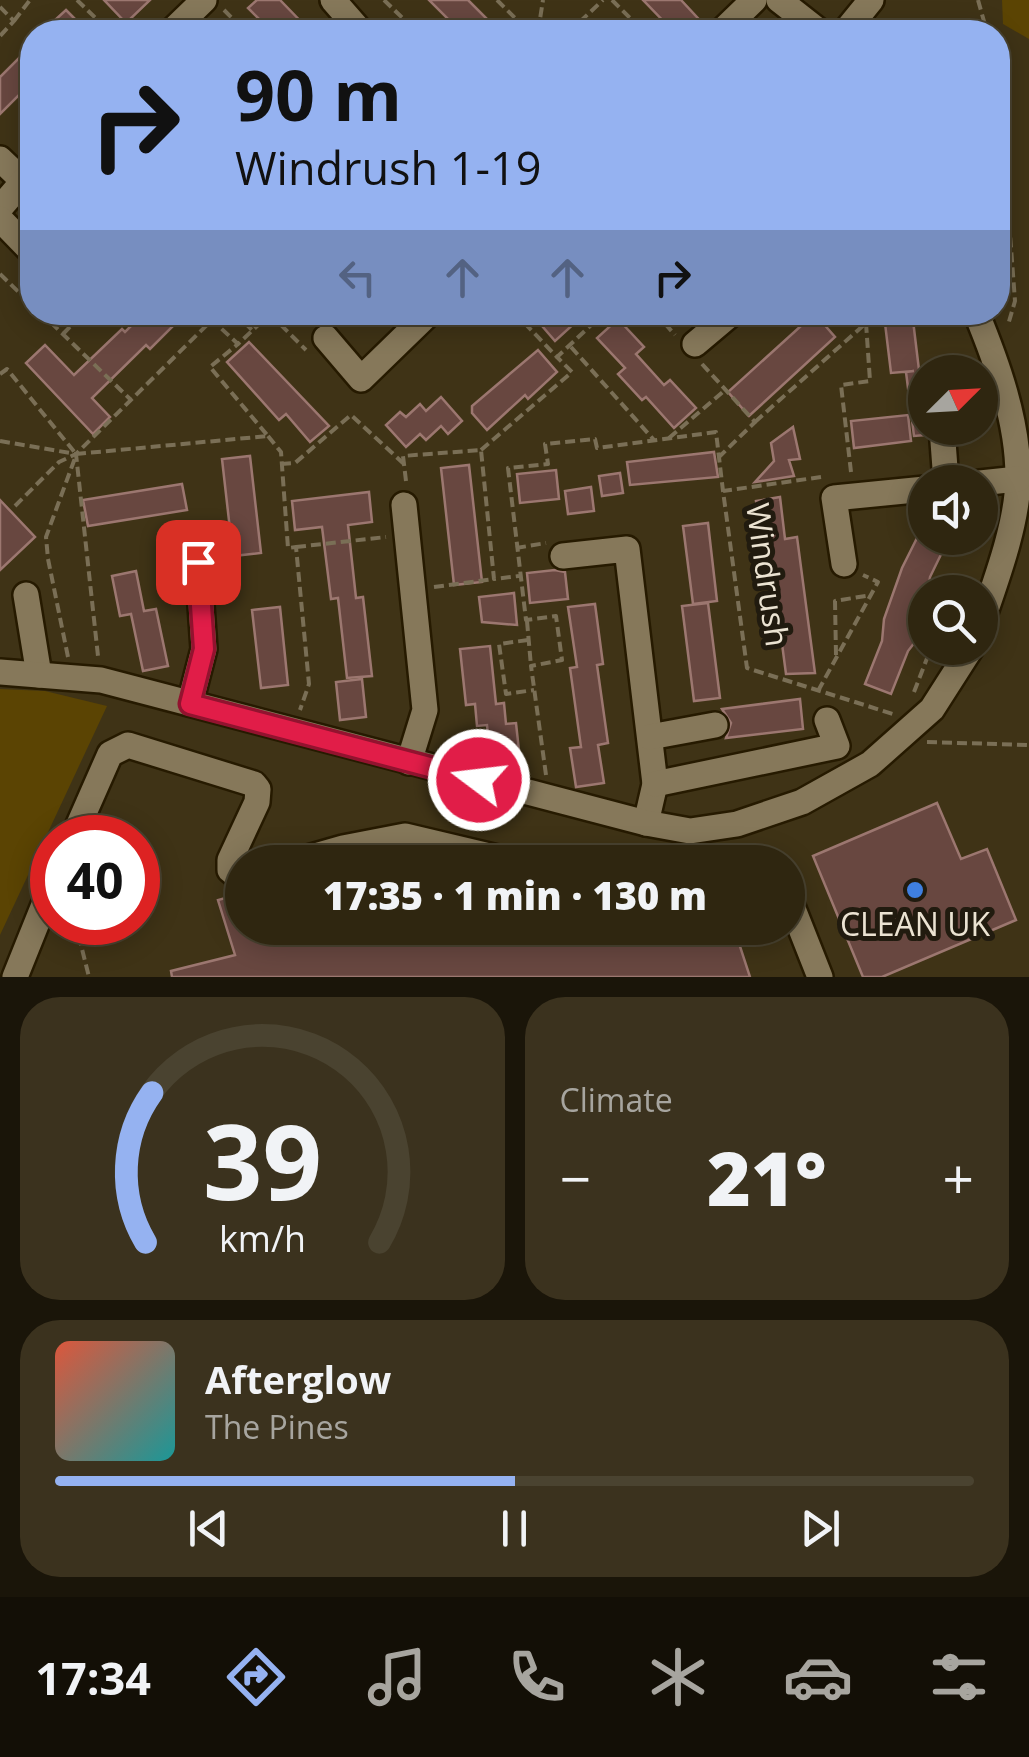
<!DOCTYPE html>
<html lang="en">
<head>
<meta charset="utf-8">
<style>
	:root { --surface:#2f2610; --page:#3b321e; --text:#f1f3f6; --muted:#a7a59f; --line:#4a4330; --accent:#95b2f1 }
	body { margin:0; font-family:"Open Sans",sans-serif; background:var(--page); color:var(--text); height:100vh; display:flex; flex-direction:column; font-size:38px; white-space:nowrap }
	* { box-sizing:border-box; margin:0 }
	p { font-size:32px; color:var(--muted) }
	.icon { flex:none; width:55px; height:55px; fill:none; stroke:currentColor; stroke-width:2; stroke-linecap:round; stroke-linejoin:round }
	.map { position:relative; height:977px; overflow:hidden }
	.panel { display:flex; flex-direction:column; gap:20px; padding:20px; background:#1a1509; flex:1 }
	.panel>* { flex:none }
	.top-card { position:absolute; left:20px; top:20px; width:990px; height:305px; border-radius:40px; box-shadow:0 5px 25px #0003,0 0 0 2px var(--line); background:#95b2f1; color:#111; overflow:hidden }
	.needle { width:65px; rotate:66deg }
	.tools { position:absolute; left:908px; top:355px; display:grid; gap:20px }
	.tools a { display:grid; place-items:center; width:90px; height:90px; border-radius:50%; background:var(--surface); box-shadow:0 5px 25px #0003,0 0 0 2px var(--line); font-size:50px }
	.speed { position:absolute; left:30px; top:815px; display:flex; gap:20px; font-size:50px; font-weight:700; text-align:center }
	.speed>* { display:grid; place-content:center; width:130px; height:130px; border-radius:50%; background:var(--surface); box-shadow:0 5px 25px #0003,0 0 0 2px var(--line); line-height:1 }
	.speed .limit { border:15px solid #d22; background:#fff; color:#111 }
	.pin { position:absolute; display:grid; place-items:center; width:85px; height:85px; color:#fff; margin:-42px; border-radius:20px; box-shadow:0 5px 15px #0006 }
	.me { position:absolute; width:110px; margin:-55px; rotate:285deg; stroke-linejoin:round; filter:drop-shadow(0 0 8px #0008) }
	.turn { display:flex; align-items:center; gap:35px; height:210px; padding:0 50px; font-size:45px }
	.turn .icon { width:130px; height:130px; stroke-width:2.5 }
	.turn b { display:block; font-size:70px; line-height:85px }
	.lanes { display:flex; align-items:center; height:95px; padding:0 50px; background:#0003; justify-content:center; gap:50px; direction:ltr }
	.lanes .off { opacity:.35 }
	.big { font-size:75px; font-weight:800; line-height:1.1 }
	.panel .widget { flex:1; display:flex; flex-direction:column; justify-content:center; gap:15px; min-width:0; padding:0 35px; border-radius:40px; background:var(--page) }
	.panel .dial { align-items:center; gap:0 }
	.dial svg { height:260px; overflow:visible; fill:none; stroke:var(--line); stroke-width:7; stroke-linecap:round; text-anchor:middle }
	.dial text { fill:var(--text); stroke:none }
	.song { display:flex; align-items:center; gap:30px }
	.cover { width:120px; height:120px; border-radius:15px; background:linear-gradient(135deg,hsl(10 70% 55%),hsl(180 70% 35%)) }
	.played { height:10px; border-radius:5px; background:linear-gradient(90deg,var(--accent) 50%,var(--line) 50%) }
	.keys { display:flex; justify-content:space-around; direction:ltr }
	.heat { display:flex; justify-content:space-between; align-items:center; font-size:55px; direction:ltr }
	.panel .tiles { flex:1; display:grid; gap:20px; grid-template-columns:1fr 1fr }
	.widget:last-child { grid-column:span 2 }
	.trip { position:absolute; left:225px; top:845px; width:580px; height:100px; border-radius:50px; background:var(--surface); box-shadow:0 5px 25px #0003,0 0 0 2px var(--line); font-weight:800; line-height:100px; text-align:center }
	.dock { display:flex; height:160px; justify-content:space-around; align-items:center; background:#130f06; color:var(--muted) }
	.dock .icon { width:70px; height:70px }
	.dock .current { color:var(--accent) }
	.dock b { font-size:45px; color:var(--text) }
	.map>svg:first-child { display:block }
	.green { fill:#5b4403 }
	.building { fill:#684740; stroke:#9c7770; stroke-width:2.5 }
	.lines { fill:none; stroke-linecap:round; stroke-linejoin:round }
	.minor-casing { stroke:#261a00; stroke-width:30 }
	.path { stroke:#7a6f56; stroke-width:4; stroke-dasharray:10 5; stroke-linecap:butt }
	.minor { stroke:#86785a; stroke-width:25 }
	.route-casing { stroke:#92132f; stroke-width:25 }
	.route { stroke:#e11d48; stroke-width:18 }
	.shop-dot { fill:#3f7fe0; stroke:#211b0f; stroke-width:4 }
	.labels { text-anchor:middle; stroke-width:10; stroke-linejoin:round; paint-order:stroke }
	.street-label { font-size:32px; fill:#ebe3d2; stroke:#211b0f }
	.poi-label { font-size:32px; fill:#ebe3d2; stroke:#211b0f }
</style>
</head>
<body>
<div class="map">
<svg width="1029" height="977" viewBox="0 0 1029 977">
	<rect width="100%" height="100%" fill="#3f3316"/>
	<g class="green">
		<polygon points="1002,0 1029,0 1029,39 1003,24"/>
		<polygon points="0,689 45,691 107,706 0,935"/>
	</g>
	<g class="building">
		<polygon points="104,0 150,0 126,23"/>
		<polygon points="257,0 280,0 311,32 272,32 248,8"/>
		<polygon points="429,0 468,0 500,32 461,32"/>
		<polygon points="643,0 681,0 706,27 705,32 674,32"/>
		<polygon points="66,10 88,32 42,32"/>
		<polygon points="32,45 32,82 0,114 0,77"/>
		<polygon points="145,312 187,312 150,349 146,345 92,398 110,417 93,434 26,363 45,345 74,375 122,329 125,332"/>
		<polygon points="530,312 568,312 577,321 555,341"/>
		<polygon points="912,312 919,370 925,369 925,435 914,436 906,372 914,371 891,373 884,315"/>
		<polygon points="618,319 644,347 636,354 664,385 670,380 696,408 674,428 646,397 642,400 618,374 625,368 597,338"/>
		<polygon points="822,322 835,337 749,416 728,392 802,325"/>
		<polygon points="249,342 329,426 310,442 286,414 279,420 227,362"/>
		<polygon points="538,350 557,372 528,399 525,395 487,430 472,413 472,406"/>
		<polygon points="441,397 462,421 448,434 441,426 426,440 420,434 406,447 386,425 400,412 406,417 420,404 426,411"/>
		<polygon points="908,415 911,441 854,448 851,421"/>
		<polygon points="793,427 800,459 789,460 794,476 755,482 774,461 771,443"/>
		<polygon points="714,452 718,477 630,485 627,462"/>
		<polygon points="250,456 261,553 233,556 222,459"/>
		<polygon points="469,465 482,582 454,585 441,468"/>
		<polygon points="556,470 559,499 520,503 517,474"/>
		<polygon points="620,473 623,493 602,496 599,476"/>
		<polygon points="182,484 187,510 88,526 83,500"/>
		<polygon points="591,487 594,511 568,514 565,491"/>
		<polygon points="369,492 372,522 348,525 356,598 363,597 372,676 347,678 338,598 331,599 322,527 295,530 292,501"/>
		<polygon points="780,497 785,539 797,537 815,673 786,674 768,538 761,539 756,501"/>
		<polygon points="0,500 35,537 0,570"/>
		<polygon points="708,523 717,601 693,604 683,526"/>
		<polygon points="917,538 949,538 930,577 928,592 925,592 925,629 908,651 891,694 865,684 882,641 884,619 902,568"/>
		<polygon points="555,570 565,572 568,599 530,603 527,573"/>
		<polygon points="136,571 144,611 156,609 168,666 143,671 131,614 120,616 112,576"/>
		<polygon points="514,593 517,625 482,622 479,597"/>
		<polygon points="708,603 720,698 694,701 682,606"/>
		<polygon points="595,604 603,664 597,665 608,743 598,745 604,783 576,787 570,748 581,747 570,668 577,667 568,607"/>
		<polygon points="280,607 288,685 261,688 252,610"/>
		<polygon points="490,646 496,704 504,703 506,724 516,723 520,760 491,763 487,725 477,726 475,704 466,705 460,649"/>
		<polygon points="362,679 366,717 340,720 336,682"/>
		<polygon points="800,699 803,729 726,738 731,723 722,709"/>
		<polygon points="937,803 961,859 987,849 1016,920 882,977 863,977 813,856"/>
		<polygon points="404,853 407,862 356,862"/>
		<polygon points="236,895 242,896 242,928 734,928 750,977 172,977 171,971 235,955 218,900"/>
	</g>
	<g class="lines">
		<g class="minor-casing">
			<g id="minor">
				<polyline points="333,0 361,32"/>
				<polyline points="779,0 820,32"/>
				<polyline points="171,32 204,0"/>
				<polyline points="721,32 754,0"/>
				<polyline points="845,32 871,0"/>
				<polyline points="0,159 22,180"/>
				<polyline points="0,208 32,171"/>
				<polyline points="0,219 32,252"/>
				<path d="M 976,312 C 997,363 1018,421 1018,477 C 1018,523 995,583 980,627"/>
				<polyline points="326,338 361,379 430,312"/>
				<polyline points="695,344 733,312"/>
				<polyline points="942,428 946,482"/>
				<polyline points="980,483 1018,479"/>
				<polyline points="404,505 425,710 409,762"/>
				<polyline points="563,556 627,549 655,784 646,823"/>
				<polyline points="844,564 834,498 925,489"/>
				<polyline points="26,595 39,675"/>
				<polyline points="0,672 101,680 646,823 690,831 737,824 802,802 870,764 932,709 971,648"/>
				<polyline points="190,703 204,649 198,562"/>
				<polyline points="650,737 715,725"/>
				<polyline points="655,784 837,746 827,720"/>
				<polyline points="73,838 110,754 128,745 254,784 258,789 257,802 230,860 230,870 242,880"/>
				<polyline points="294,862 343,848 405,836 515,862"/>
				<polyline points="788,896 820,977"/>
				<polyline points="15,977 52,885"/>
			</g>
		</g>
		<g class="path">
			<polyline points="77,0 110,32"/>
			<polyline points="384,0 417,32"/>
			<polyline points="497,0 529,32"/>
			<polyline points="612,0 644,32"/>
			<polyline points="978,0 987,32"/>
			<polyline points="0,7 14,21 0,36"/>
			<polyline points="224,10 246,32"/>
			<polyline points="14,21 30,0"/>
			<polyline points="538,32 543,0"/>
			<polyline points="569,32 603,0"/>
			<polyline points="998,73 1015,301 1008,325"/>
			<polyline points="0,274 32,305"/>
			<polyline points="40,312 131,400"/>
			<polyline points="234,312 253,331"/>
			<polyline points="514,312 557,357 605,312"/>
			<polyline points="655,312 675,335"/>
			<polyline points="270,314 306,350"/>
			<polyline points="63,334 84,312"/>
			<polyline points="571,347 654,440"/>
			<polyline points="702,364 755,422 719,457"/>
			<polyline points="0,374 7,369 76,454"/>
			<polyline points="755,422 866,323"/>
			<polyline points="268,436 281,452 288,548 296,547 309,684 300,710"/>
			<polyline points="669,438 724,391"/>
			<polyline points="0,441 76,454 98,656"/>
			<polyline points="481,450 572,372 557,357"/>
			<polyline points="76,454 268,436 210,367 238,344"/>
			<polyline points="281,464 295,463 351,415 404,464"/>
			<polyline points="851,472 841,385 870,381 866,323 877,312"/>
			<polyline points="821,477 723,491 747,668 893,714"/>
			<polyline points="406,481 403,456 481,450 494,579 519,576"/>
			<polyline points="15,506 59,462 76,454 212,320 238,344 272,312"/>
			<polyline points="296,547 386,537"/>
			<polyline points="516,548 546,543"/>
			<polyline points="434,587 494,579"/>
			<polyline points="953,592 957,582"/>
			<polyline points="527,621 531,666"/>
			<polyline points="528,640 499,644 506,694 534,690"/>
			<polyline points="836,655 835,601 871,595"/>
			<polyline points="68,657 48,559 46,537 75,458"/>
			<polyline points="818,691 878,582 863,575"/>
			<polyline points="914,692 931,648"/>
			<polyline points="927,742 1029,745"/>
			<polyline points="546,775 531,666 562,660 556,616 526,620 508,468 548,464 545,444 595,439 597,448 716,432 723,491"/>
			<polyline points="86,922 79,937 89,977"/>
		</g>
		<use href="#minor" class="minor"/>
	</g>
	<g class="lines">
		<g class="route-casing">
			<polyline id="route" points="198,562 204,649 190,704 479,780"/>
		</g>
		<use href="#route" class="route"/>
	</g>
	<circle class="shop-dot" cx="915" cy="890" r="10"/>
	<g class="labels">
		<g class="street-label">
			<text transform="translate(767 575) rotate(82)" y="11">Windrush</text>
		</g>
		<g class="poi-label">
			<text x="915" y="936">CLEAN UK</text>
		</g>
	</g>
</svg>
<div class="tools">
<a><svg class="needle" viewBox="-14 -14 28 28"><path d="M0-13l5 13h-10z" fill="#e53935"/><path d="M0 13l5-13h-10z" fill="#a7a59f"/></svg></a>
<a><svg class="icon" aria-label="sound" viewBox="0 0 24 24"><path d="M4 9h4l5-4v14l-5-4H4zM17 9q2 3 0 6"/></svg></a>
<a><svg class="icon" aria-label="search" viewBox="0 0 24 24"><circle cx="10" cy="10" r="6"/><path d="M15 15l6 6"/></svg></a>
</div>
<div class="speed"><div class="limit">40</div></div>
<div class="pin" style="left:198px;top:562px;background:#d93025"><svg class="icon" aria-label="arrive" viewBox="0 0 24 24"><path d="M6 21V4h12l-3 4 3 4H6"/></svg></div>
<svg class="me" style="left:479px;top:780px" viewBox="-20 -20 40 40"><circle r="17" fill="#e11d48" stroke="#fff" stroke-width="3"/><path d="M0-11L8 9 0 5-8 9z" fill="#fff"/></svg>
<div class="trip">17:35 · 1 min · 130 m</div>
<div class="top-card">
<div class="turn"><svg class="icon" aria-label="right" viewBox="0 0 24 24"><path d="M7 20v-9h11M14 6l5 5-5 5"/></svg><div><b>90 m</b>Windrush 1-19</div></div>
<div class="lanes"><svg class="icon off" aria-label="left" viewBox="0 0 24 24"><path d="M17 20v-9H6M10 6l-5 5 5 5"/></svg><svg class="icon off" aria-label="ahead" viewBox="0 0 24 24"><path d="M12 20V5M6 11l6-6 6 6"/></svg><svg class="icon off" aria-label="ahead" viewBox="0 0 24 24"><path d="M12 20V5M6 11l6-6 6 6"/></svg><svg class="icon" aria-label="right" viewBox="0 0 24 24"><path d="M7 20v-9h11M14 6l5 5-5 5"/></svg></div>
</div>
</div>
<section class="panel">
<div class="tiles">
<div class="widget dial"><svg viewBox="0 0 100 80">
<path d="M14 69A42 42 0 1 1 86 69"/>
<path d="M14 69A42 42 0 0 1 16 23" stroke="#95b2f1"/>
<text x="50" y="56" font-size="32" font-weight="700">39</text>
<text x="50" y="72" font-size="11">km/h</text>
</svg></div>
<div class="widget"><p>Climate</p>
<div class="heat"><a>−</a><b class="big">21°</b><a>+</a></div>
</div>
<div class="widget">
<div class="song"><i class="cover"></i><div><b>Afterglow</b><p>The Pines</p></div></div>
<div class="played"></div>
<div class="keys"><svg class="icon" aria-label="previous" viewBox="0 0 24 24"><path d="M18 5L8 12l10 7zM5 5v14"/></svg><svg class="icon" aria-label="pause" viewBox="0 0 24 24"><path d="M8 5v14M16 5v14"/></svg><svg class="icon" aria-label="next" viewBox="0 0 24 24"><path d="M6 5l10 7-10 7zM19 5v14"/></svg></div>
</div>
</div>
</section>
<nav class="dock">
<b>17:34</b>
<svg class="icon current" aria-label="directions" viewBox="0 0 24 24"><path d="M12 3l9 9-9 9-9-9zM9 14v-3h6M13 9l2 2-2 2"/></svg>
<svg class="icon" aria-label="music" viewBox="0 0 24 24"><path d="M9 18V5l10-2v13"/><circle cx="6" cy="18" r="3"/><circle cx="16" cy="16" r="3"/></svg>
<svg class="icon" aria-label="phone" viewBox="0 0 24 24"><path d="M5 4h4l2 5-3 2q2 4 5 5l2-3 5 2v4C11 20 4 13 5 4z"/></svg>
<svg class="icon" aria-label="climate" viewBox="0 0 24 24"><path d="M12 3v18M4 7l16 10M4 17L20 7"/></svg>
<svg class="icon" aria-label="car" viewBox="0 0 24 24"><path d="M5 17H2v-5l4-1 3-4h7l3 4 3 1v5h-3M9 17h6M6 11h13"/><circle cx="7" cy="17" r="2"/><circle cx="17" cy="17" r="2"/></svg>
<svg class="icon" aria-label="filters" viewBox="0 0 24 24"><path d="M4 7h16M4 17h16"/><circle cx="9" cy="7" r="2"/><circle cx="15" cy="17" r="2"/></svg>
</nav>
</body>
</html>
